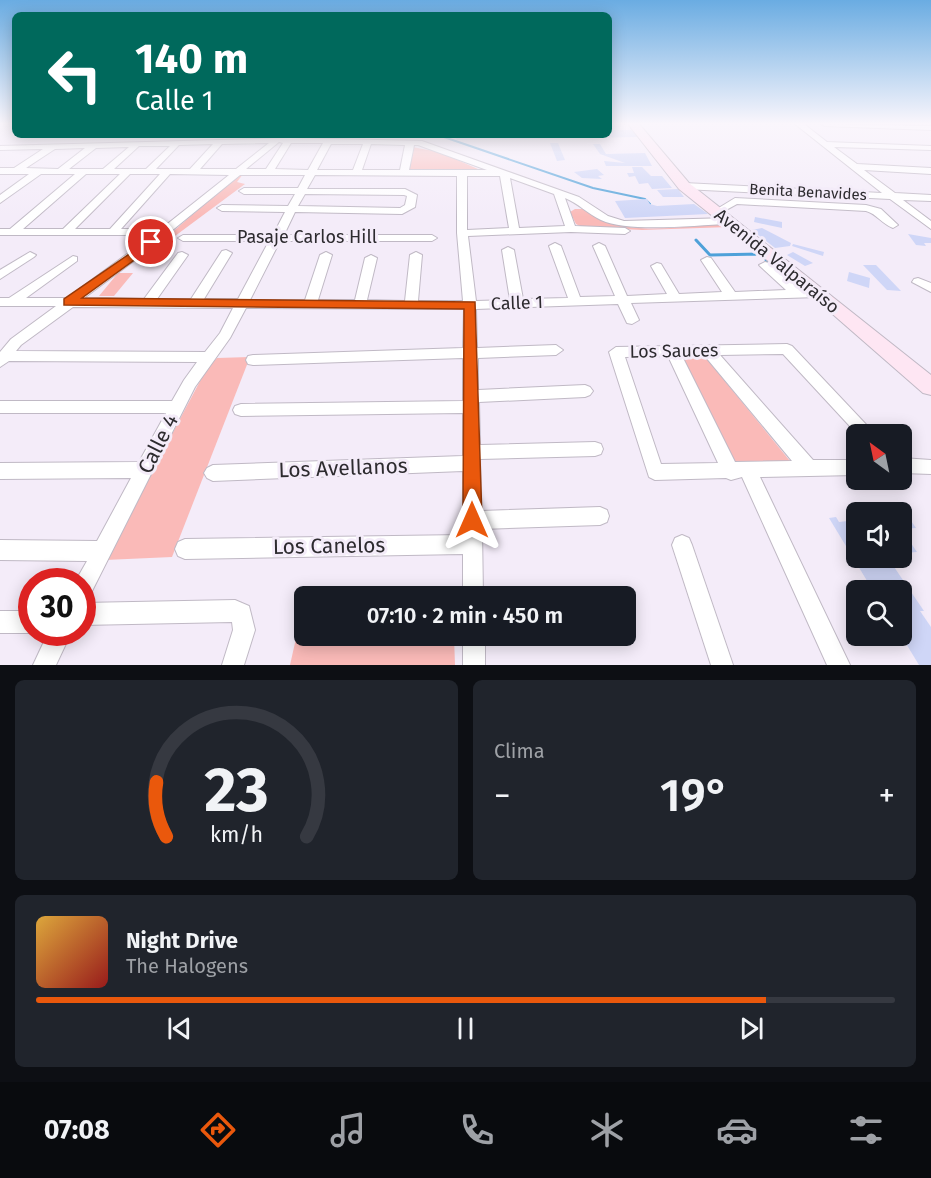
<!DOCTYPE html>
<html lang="es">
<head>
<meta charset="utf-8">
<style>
	:root { --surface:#171b24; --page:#20242c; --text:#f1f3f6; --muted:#9ea1a6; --line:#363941; --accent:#ea580c }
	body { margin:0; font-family:"Fira Sans",sans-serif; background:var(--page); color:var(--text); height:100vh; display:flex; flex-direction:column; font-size:22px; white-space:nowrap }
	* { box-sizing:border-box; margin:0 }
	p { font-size:20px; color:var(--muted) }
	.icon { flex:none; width:33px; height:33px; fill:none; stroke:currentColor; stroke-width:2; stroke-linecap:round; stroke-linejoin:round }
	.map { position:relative; height:665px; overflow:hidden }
	.drawer { display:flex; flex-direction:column; gap:15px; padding:15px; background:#0d0f14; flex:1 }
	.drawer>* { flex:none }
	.hud { position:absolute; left:12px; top:12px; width:600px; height:126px; border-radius:9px; box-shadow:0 3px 15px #0003; background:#00695c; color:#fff; overflow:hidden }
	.needle { width:39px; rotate:327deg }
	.fabs { position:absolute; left:846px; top:424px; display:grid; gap:12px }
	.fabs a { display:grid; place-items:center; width:66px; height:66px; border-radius:9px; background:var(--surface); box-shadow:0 3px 15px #0003; font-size:30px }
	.speed { position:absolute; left:18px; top:568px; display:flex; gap:12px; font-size:30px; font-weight:700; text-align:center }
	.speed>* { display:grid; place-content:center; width:78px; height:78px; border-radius:50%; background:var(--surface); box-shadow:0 3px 15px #0003; line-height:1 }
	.speed .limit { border:9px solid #d22; background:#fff; color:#111 }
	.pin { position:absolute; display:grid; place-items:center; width:51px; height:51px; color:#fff; margin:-26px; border:3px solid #fff; border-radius:50%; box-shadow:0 2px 6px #0007 }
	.me { position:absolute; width:66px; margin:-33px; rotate:0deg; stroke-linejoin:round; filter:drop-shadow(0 0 4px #0008) }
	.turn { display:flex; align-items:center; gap:21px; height:126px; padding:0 24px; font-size:27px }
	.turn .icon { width:78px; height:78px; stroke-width:2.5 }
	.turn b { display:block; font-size:42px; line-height:51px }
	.big { font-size:45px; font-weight:600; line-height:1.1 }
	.drawer .card { flex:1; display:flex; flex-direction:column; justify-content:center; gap:9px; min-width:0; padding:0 21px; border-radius:9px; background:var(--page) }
	.drawer .dial { align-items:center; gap:0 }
	.dial svg { height:156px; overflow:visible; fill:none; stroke:var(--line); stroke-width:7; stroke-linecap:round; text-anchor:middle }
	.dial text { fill:var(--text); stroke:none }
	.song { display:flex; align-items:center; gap:18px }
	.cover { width:72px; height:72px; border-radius:9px; background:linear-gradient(135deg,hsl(40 70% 55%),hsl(0 70% 35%)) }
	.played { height:6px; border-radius:3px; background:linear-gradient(90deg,var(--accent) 85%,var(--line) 85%) }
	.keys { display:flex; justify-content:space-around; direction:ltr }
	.heat { display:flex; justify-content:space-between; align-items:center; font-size:33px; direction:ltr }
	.drawer .tiles { flex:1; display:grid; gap:15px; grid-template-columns:1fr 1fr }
	.card:last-child { grid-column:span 2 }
	.trip { position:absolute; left:294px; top:586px; width:342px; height:60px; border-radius:9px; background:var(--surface); box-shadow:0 3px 15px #0003; font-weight:600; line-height:60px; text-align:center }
	.tabs { display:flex; height:96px; justify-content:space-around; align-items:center; background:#090b0e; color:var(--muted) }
	.tabs .icon { width:42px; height:42px }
	.tabs .selected { color:var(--accent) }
	.tabs b { font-size:27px; color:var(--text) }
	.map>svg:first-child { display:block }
	.green { fill:#fabab8 }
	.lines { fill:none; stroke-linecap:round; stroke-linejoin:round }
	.stream-far1 { stroke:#4ea1d9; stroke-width:2 }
	.stream { stroke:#4ea1d9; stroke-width:3 }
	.building { fill:#cfd6f7 }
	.street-casing { stroke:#c0b9c5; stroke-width:2 }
	.secondary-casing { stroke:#c0b9c5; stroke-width:2 }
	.street { fill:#fff; fill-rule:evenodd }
	.secondary { fill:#fee6f3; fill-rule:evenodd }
	.route { fill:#ea580c; stroke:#983908; stroke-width:1.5 }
	.labels { text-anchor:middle; stroke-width:6; stroke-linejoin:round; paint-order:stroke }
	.far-street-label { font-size:15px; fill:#2d2b2f; stroke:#f4ecf9 }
	.street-label { font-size:18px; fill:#2d2b2f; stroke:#f4ecf9 }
	.near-street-label { font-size:21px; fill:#2d2b2f; stroke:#f4ecf9 }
</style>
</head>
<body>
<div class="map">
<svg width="931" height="665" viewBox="0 0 931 665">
	<rect width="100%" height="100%" fill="#f4ecf9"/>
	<g class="green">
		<polygon points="412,147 439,152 478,169 407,169"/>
		<polygon points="240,174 243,174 237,182 245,184 171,239 163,240"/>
		<path d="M 575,209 L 584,209 C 621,239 678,226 723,224 L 729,227 L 642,230 L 582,227 L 576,224 L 570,212 Z"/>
		<polygon points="118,273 133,273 114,296 99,296"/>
		<polygon points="250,357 172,557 105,560 207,368 217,358"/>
		<polygon points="680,358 706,358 790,461 731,462"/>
		<polygon points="304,603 304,636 454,636 455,665 290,665"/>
	</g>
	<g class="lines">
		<polyline class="stream-far1" points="438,135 593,188 645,199 650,204"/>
		<polyline class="stream" points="696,240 710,255 760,254 789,281"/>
	</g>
	<g class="building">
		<polygon points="609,130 632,130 637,137 457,140 453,135 609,135"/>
		<polygon points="550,143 558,143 565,160 557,161"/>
		<polygon points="593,144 600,144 606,154 645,153 652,166 606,166 604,161 625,163 600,154"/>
		<polygon points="632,167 642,167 651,176 662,176 672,188 652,189 648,183 639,184 635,176 629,177 627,173 634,173"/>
		<polygon points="597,169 604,175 598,176 602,179 582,178 574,172"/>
		<polygon points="678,189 684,197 663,197 657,190"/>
		<polygon points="647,199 650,204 657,206 694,204 708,214 625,218 615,201"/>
		<polygon points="755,217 782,222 782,228 754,222"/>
		<polygon points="762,228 791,243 790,246 775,248 752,230"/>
		<polygon points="908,234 931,238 931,243 924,243 926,246 916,245"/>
		<polygon points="793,244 824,252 823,256 792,246"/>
		<polygon points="793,252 813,263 805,266 787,255"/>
		<polygon points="863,265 876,265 901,291 887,290"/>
		<polygon points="849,272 870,278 869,288 847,281"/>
		<polygon points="907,515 916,528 902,529 902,516"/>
		<polygon points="836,517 839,522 856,520 856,558 888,558 924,611 920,611 931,627 931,665 919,665 902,637 902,591 871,591 872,589 829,518"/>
		<polygon points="902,530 917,552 904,553"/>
	</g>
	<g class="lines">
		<g class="street-casing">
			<g id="street">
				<polygon points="795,124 804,124 827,142 931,146 931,150 834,147 857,164 931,168 931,174 864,170 895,193 931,195 931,201 903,200 931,221 931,229 890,199 684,189 679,186 684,183 882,193"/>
				<polygon points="821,124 931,126 931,130 825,126"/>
				<path d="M 289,138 L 422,141 L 579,197 L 608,216 L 624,221 L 728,218 L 733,221 L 728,224 C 696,225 628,233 601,220 C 588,214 578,203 565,198 L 575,226 L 625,228 L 630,231 L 625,234 L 571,232 L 468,236 L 476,301 L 510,300 L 502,250 L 508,247 L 514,250 L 523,299 L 568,298 L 549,246 L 555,243 L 561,246 L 580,297 L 615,296 L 593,246 L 599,243 L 605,246 L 627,296 L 667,294 L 651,266 L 657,263 L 661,264 L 679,294 L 722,292 L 701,260 L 707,257 L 711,258 L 735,292 L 786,290 L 761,267 L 759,265 L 765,262 L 769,263 L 800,290 L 819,289 L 825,293 L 819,297 L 631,303 L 639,320 L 632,324 L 627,323 L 618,304 L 476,309 L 477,348 L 556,345 L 563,350 L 556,355 L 478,358 L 478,390 L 585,385 L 590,387 L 593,391 L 590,395 L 585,397 L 479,402 L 480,445 L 595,442 L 601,444 L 603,449 L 601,454 L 595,456 L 480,459 L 481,511 L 600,507 L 607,510 L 609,516 L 607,522 L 600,525 L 482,529 L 483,597 L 463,597 L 463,554 L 185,559 L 178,556 L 175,549 L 178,542 L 185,539 L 463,535 L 463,471 L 213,481 L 207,478 L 204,473 L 207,468 L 213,465 L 463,456 L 463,413 L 241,416 L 235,414 L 233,410 L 235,406 L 241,404 L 463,401 L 463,358 L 253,365 L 248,364 L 246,360 L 248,356 L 253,355 L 463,348 L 464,309 L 246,308 L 230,338 L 195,387 L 89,597 L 82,600 L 82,582 L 75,582 L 87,561 L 0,560 L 0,540 L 97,541 L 131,478 L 0,479 L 0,463 L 139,462 L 166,413 L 0,413 L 0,401 L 172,401 L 184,380 L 197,362 L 9,361 L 0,367 L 0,352 L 11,339 L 56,306 L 0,306 L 0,298 L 9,298 L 73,256 L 77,257 L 77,261 L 26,298 L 67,298 L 153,235 L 0,235 L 0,229 L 10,229 L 75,174 L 41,174 L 0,203 L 0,195 L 29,174 L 0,174 L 0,168 L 14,168 L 43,149 L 0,150 L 0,146 ZM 279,142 L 283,143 L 266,169 L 246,169 ZM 269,143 L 236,169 L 200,169 L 222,144 ZM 291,143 L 323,143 L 308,170 L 275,169 ZM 213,144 L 190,169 L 156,169 L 179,145 ZM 331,144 L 363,144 L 353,170 L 317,170 ZM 371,144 L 405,145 L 400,170 L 362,170 ZM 414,145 L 418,145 L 487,170 L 409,170 ZM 139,146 L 170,146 L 146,169 L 114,169 ZM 129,147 L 103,169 L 69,169 L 96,148 ZM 85,148 L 58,169 L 26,168 L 55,149 ZM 86,174 L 120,174 L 63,229 L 23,229 ZM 130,174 L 160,174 L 110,229 L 75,229 ZM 170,174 L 229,175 L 161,229 L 121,229 ZM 240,175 L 305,175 L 298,188 L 244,188 L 239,191 L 244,194 L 295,194 L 288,206 L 222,205 L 217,208 L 222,211 L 285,212 L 273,235 L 183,235 L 178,238 L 183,241 L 269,241 L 238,299 L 204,299 L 232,253 L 226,250 L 222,251 L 191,299 L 157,299 L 188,255 L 182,252 L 178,253 L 144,299 L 84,298 L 142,255 ZM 315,175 L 457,176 L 457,233 L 463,301 L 418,301 L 422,255 L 416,252 L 410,255 L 405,301 L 367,300 L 377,258 L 371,255 L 365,258 L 355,300 L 318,300 L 332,255 L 326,252 L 320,255 L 305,300 L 250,300 L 280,241 L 432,241 L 437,238 L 432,235 L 284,235 L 295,212 L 402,214 L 415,207 L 417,195 L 405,189 L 307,189 ZM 467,176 L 500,176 L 509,228 L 467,230 ZM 510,178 L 554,194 L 565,226 L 519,228 ZM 305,194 L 404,195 L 407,196 L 405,205 L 400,208 L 298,206 ZM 73,307 L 233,308 L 220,333 L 205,352 L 16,351 L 21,345 Z"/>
				<path d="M 735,198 L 866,205 L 881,209 L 898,225 L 893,228 C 882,224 877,214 866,211 L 737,204 L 717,215 L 712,212 Z"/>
				<polygon points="30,252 36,255 34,257 0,279 0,270"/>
				<polygon points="918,278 931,283 931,292 912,282 914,279"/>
				<path d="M 787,344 L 792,346 L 876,435 L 858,435 L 783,354 L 720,355 L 813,460 L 856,460 L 856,475 L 760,477 L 850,665 L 827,665 L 742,477 L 731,480 L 726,478 L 655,480 L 649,477 L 609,352 L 616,347 ZM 704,355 L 792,461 L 735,462 L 682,356 ZM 668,356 L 718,463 L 661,464 L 625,357 Z"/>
				<polygon points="902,458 931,460 931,474 902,473"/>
				<polygon points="682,535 689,538 692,545 733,665 711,665 672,545 675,538"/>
				<polygon points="235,600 249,606 255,630 244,665 222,665 233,630 232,622 82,625 82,603"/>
				<rect x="0" y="611" width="32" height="22"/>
				<polygon points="48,633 71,633 56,665 33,665"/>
				<rect x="463" y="636" width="22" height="29"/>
			</g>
		</g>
		<g class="secondary-casing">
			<polygon id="secondary" points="628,124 639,124 689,183 931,375 931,395 923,393 813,297 679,189"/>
		</g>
		<use href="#street" class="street"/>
		<use href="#secondary" class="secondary"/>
	</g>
	<linearGradient id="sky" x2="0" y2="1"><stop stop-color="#6aace2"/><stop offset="0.57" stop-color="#faf6fc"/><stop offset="1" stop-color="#faf6fc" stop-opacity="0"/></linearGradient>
	<rect width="931" height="217" fill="url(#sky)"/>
	<polygon class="route" points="151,239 157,242 155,245 82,298 475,302 482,520 479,526 472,529 466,526 463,520 464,309 64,305 64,299"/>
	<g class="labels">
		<g class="far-street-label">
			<text transform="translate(808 192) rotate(3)" y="5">Benita Benavides</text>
		</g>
		<g class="street-label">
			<text x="307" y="243">Pasaje Carlos Hill</text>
			<text transform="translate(777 261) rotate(39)" y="6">Avenida Valparaíso</text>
			<text transform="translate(517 303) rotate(-2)" y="6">Calle 1</text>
			<text transform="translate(674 351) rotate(-1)" y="6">Los Sauces</text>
		</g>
		<g class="near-street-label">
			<text transform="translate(158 444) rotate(-63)" y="7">Calle 4</text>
			<text transform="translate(343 468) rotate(-2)" y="7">Los Avellanos</text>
			<text transform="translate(329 546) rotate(-1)" y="7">Los Canelos</text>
		</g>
	</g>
</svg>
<div class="fabs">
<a><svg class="needle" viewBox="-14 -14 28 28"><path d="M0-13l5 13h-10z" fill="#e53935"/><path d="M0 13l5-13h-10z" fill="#9ea1a6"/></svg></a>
<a><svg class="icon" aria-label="sound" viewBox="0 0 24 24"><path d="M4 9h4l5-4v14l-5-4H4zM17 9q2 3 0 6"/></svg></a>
<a><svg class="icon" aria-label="search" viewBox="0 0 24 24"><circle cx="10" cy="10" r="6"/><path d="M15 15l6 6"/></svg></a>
</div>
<div class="speed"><div class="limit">30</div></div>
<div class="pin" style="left:151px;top:242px;background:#d93025"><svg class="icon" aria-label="arrive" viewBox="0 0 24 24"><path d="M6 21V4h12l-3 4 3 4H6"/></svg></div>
<svg class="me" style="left:472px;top:520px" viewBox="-20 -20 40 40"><path d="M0-17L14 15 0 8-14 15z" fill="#ea580c" stroke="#fff" stroke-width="4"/></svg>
<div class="trip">07:10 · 2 min · 450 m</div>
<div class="hud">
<div class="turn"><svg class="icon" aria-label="left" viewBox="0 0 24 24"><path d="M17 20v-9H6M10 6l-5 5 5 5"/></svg><div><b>140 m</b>Calle 1</div></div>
</div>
</div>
<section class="drawer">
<div class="tiles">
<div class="card dial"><svg viewBox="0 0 100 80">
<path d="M14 69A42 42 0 1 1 86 69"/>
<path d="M14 69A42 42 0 0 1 9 41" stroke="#ea580c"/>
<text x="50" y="56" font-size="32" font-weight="700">23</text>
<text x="50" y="72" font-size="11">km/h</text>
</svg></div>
<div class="card"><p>Clima</p>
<div class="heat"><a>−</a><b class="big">19°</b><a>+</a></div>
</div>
<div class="card">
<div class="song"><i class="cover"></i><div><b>Night Drive</b><p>The Halogens</p></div></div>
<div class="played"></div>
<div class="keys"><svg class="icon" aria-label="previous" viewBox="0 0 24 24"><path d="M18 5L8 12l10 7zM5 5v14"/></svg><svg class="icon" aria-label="pause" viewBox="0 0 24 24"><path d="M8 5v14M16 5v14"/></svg><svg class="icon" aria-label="next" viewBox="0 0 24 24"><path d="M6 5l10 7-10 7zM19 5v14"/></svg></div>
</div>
</div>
</section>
<nav class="tabs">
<b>07:08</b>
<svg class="icon selected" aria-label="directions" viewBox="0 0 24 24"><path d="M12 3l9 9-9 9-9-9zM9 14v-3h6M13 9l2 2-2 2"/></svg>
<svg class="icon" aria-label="music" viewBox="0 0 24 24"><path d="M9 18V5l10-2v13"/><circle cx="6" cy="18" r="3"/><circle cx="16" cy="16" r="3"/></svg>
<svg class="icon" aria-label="phone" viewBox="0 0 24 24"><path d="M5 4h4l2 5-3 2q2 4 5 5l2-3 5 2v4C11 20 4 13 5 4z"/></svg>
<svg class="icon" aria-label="climate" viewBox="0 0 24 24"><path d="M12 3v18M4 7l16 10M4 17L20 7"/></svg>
<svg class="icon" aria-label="car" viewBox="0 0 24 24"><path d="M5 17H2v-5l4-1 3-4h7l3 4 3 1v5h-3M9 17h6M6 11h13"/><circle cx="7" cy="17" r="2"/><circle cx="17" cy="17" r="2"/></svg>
<svg class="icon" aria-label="filters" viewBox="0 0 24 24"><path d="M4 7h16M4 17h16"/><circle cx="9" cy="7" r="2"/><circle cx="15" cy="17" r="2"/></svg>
</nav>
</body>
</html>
